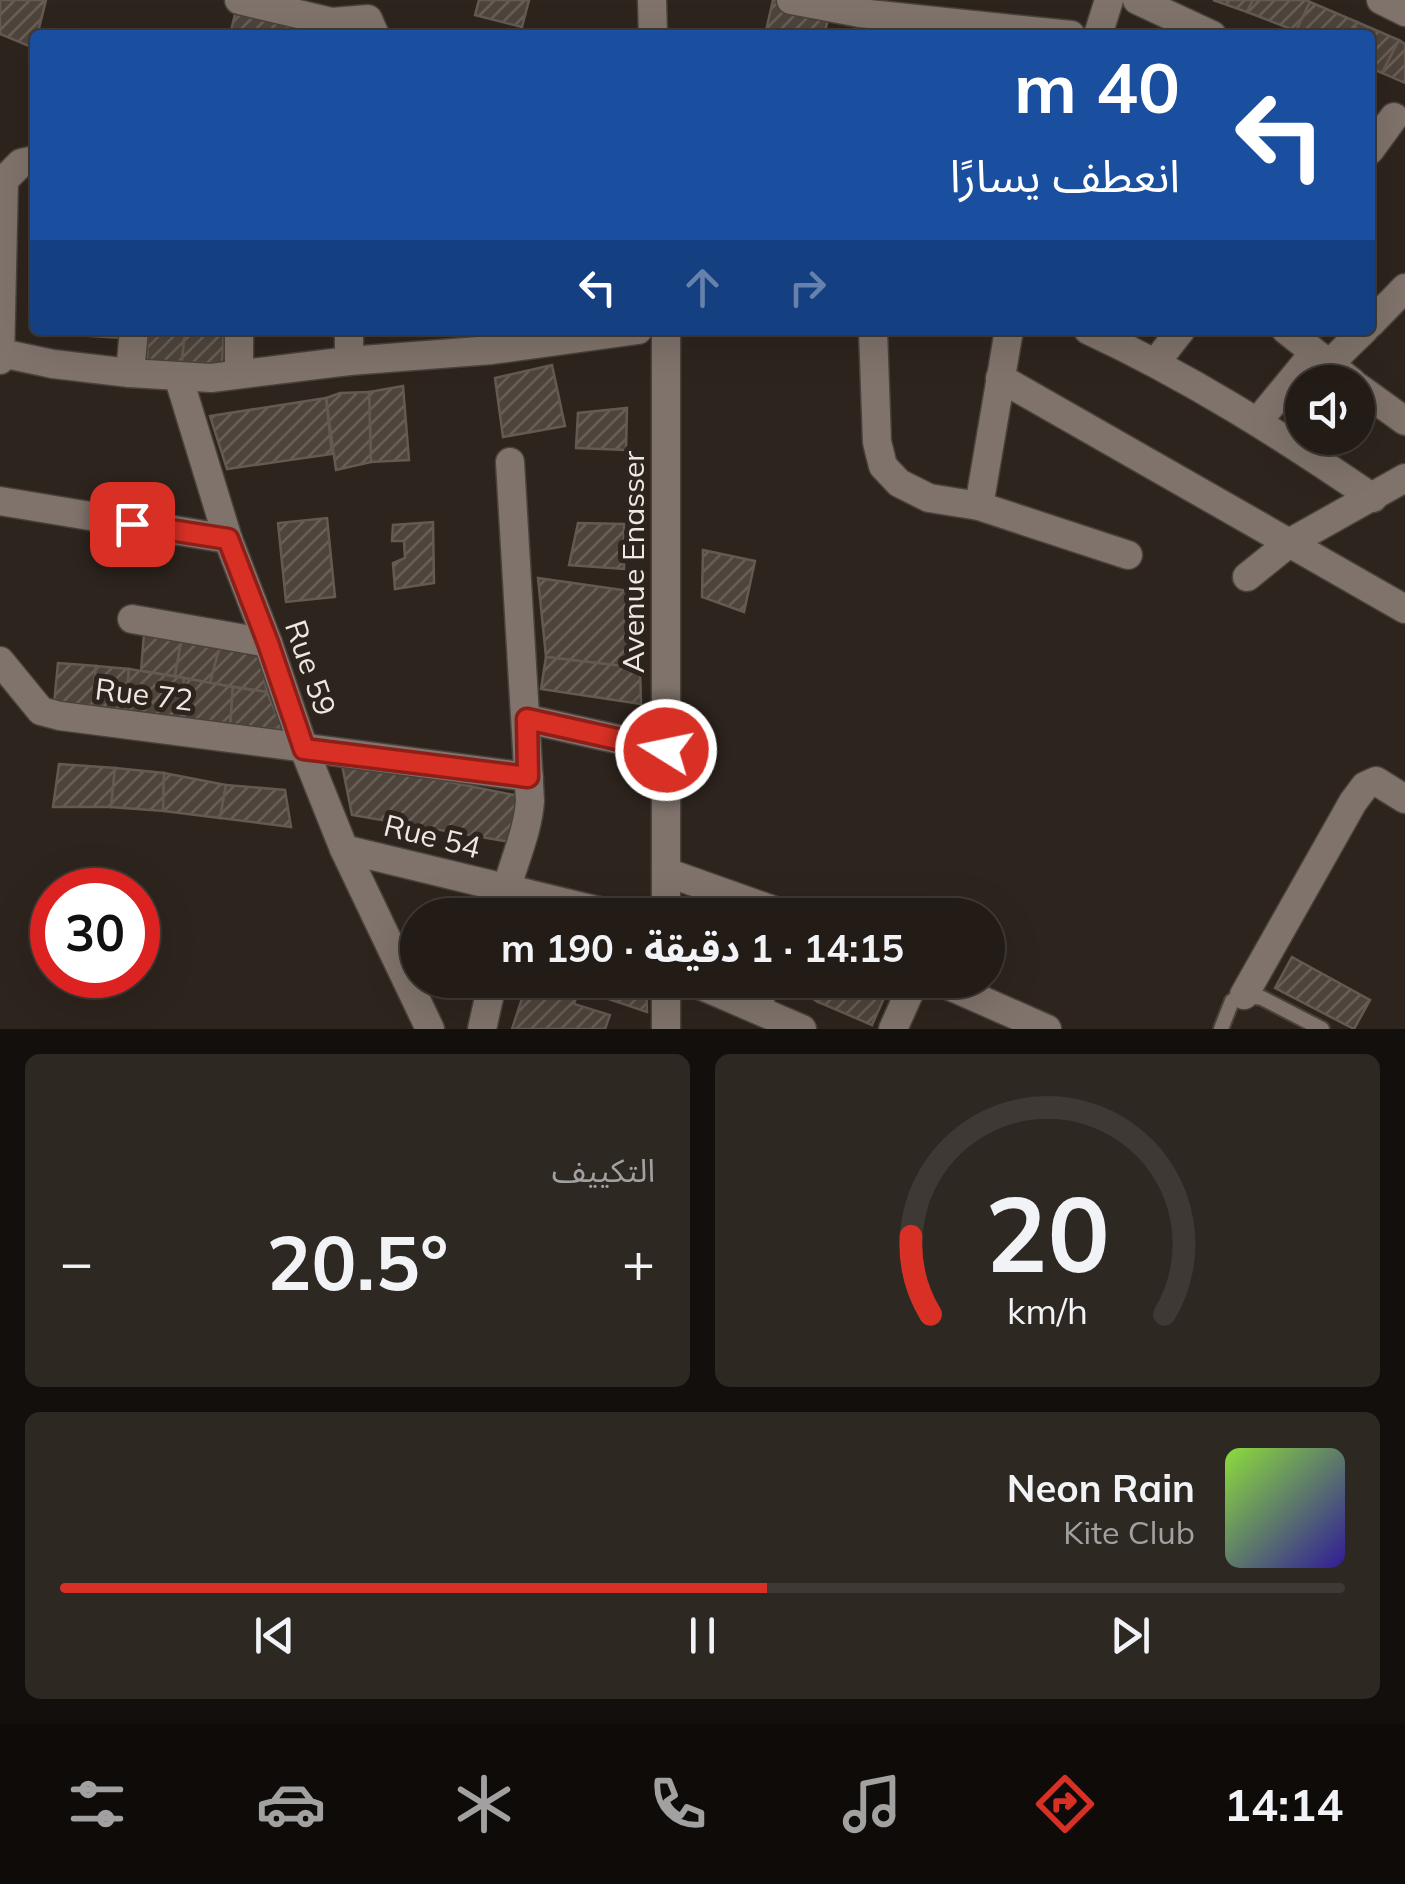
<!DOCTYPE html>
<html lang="ar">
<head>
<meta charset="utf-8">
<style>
	:root { --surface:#221b16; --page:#2e2823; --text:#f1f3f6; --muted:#a2a1a1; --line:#3f3935; --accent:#d93025 }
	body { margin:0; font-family:Mulish,"Noto Sans Arabic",sans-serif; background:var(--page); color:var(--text); direction:rtl; height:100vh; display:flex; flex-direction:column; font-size:38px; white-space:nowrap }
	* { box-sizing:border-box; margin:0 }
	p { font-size:32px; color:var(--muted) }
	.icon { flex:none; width:55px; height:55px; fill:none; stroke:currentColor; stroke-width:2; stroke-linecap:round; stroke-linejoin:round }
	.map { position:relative; height:1029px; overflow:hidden; direction:ltr }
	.drawer { display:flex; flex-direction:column; gap:25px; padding:25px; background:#130f0c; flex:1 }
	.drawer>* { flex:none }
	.banner { position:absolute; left:30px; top:30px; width:1345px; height:305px; border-radius:10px; box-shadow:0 10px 40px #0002,0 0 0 2px var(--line); direction:rtl; background:#1a4fa0; color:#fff; overflow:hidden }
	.fabs { position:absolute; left:1285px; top:365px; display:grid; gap:20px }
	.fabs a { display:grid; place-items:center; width:90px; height:90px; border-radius:50%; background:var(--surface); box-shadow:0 10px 40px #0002,0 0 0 2px var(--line); font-size:50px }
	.speed { position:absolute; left:30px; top:868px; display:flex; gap:20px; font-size:50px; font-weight:700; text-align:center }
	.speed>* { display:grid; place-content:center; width:130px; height:130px; border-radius:50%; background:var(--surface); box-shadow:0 10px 40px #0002,0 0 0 2px var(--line); line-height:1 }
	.speed .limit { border:15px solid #d22; background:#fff; color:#111 }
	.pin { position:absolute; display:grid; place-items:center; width:85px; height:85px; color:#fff; margin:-42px; border-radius:20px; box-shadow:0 5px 15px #0006 }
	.me { position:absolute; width:110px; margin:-55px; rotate:280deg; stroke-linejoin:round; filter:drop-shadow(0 0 8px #0008) }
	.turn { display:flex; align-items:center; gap:35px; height:210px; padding:0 30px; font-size:45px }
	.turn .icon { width:130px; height:130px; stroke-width:2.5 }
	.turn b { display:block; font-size:70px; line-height:85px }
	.lanes { display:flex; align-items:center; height:95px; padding:0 30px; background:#0003; justify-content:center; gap:50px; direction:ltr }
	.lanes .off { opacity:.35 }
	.big { font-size:75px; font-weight:700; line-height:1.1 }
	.drawer .card { flex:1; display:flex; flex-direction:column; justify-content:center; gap:15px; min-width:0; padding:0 35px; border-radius:15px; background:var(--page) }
	.drawer .dial { align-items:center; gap:0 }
	.dial svg { height:260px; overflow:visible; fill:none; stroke:var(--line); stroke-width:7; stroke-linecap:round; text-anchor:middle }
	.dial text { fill:var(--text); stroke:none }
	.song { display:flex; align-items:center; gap:30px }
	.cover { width:120px; height:120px; border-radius:15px; background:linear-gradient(135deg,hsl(90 70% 55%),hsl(250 70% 35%)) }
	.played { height:10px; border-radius:5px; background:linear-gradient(90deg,var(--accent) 55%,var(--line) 55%) }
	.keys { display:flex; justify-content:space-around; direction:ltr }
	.heat { display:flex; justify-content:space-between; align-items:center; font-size:55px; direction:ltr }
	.drawer .tiles { flex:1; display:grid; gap:25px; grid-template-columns:1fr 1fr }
	.card:last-child { grid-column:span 2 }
	.trip { position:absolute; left:400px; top:898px; width:605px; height:100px; border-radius:50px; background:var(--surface); box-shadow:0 10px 40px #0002,0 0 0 2px var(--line); font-weight:700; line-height:100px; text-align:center; direction:rtl }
	.menu { display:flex; height:160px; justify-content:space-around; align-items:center; background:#0e0b09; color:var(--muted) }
	.menu .icon { width:70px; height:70px }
	.menu .current { color:var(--accent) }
	.menu b { font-size:45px; color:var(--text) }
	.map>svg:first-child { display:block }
	.building { fill:url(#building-hatch); stroke:#655a52; stroke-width:2.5 }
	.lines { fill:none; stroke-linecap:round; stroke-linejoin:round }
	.service-casing { stroke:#49423c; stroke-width:18 }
	.minor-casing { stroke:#49423c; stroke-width:31 }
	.tertiary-casing { stroke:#49423c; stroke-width:31 }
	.service { stroke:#7f736b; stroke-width:14 }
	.minor { stroke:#7f736b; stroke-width:28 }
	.tertiary { stroke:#7f736b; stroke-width:28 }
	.route-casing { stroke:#8d1f18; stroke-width:25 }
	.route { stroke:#d93025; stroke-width:18 }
	.labels { text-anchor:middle; stroke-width:10; stroke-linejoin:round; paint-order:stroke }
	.street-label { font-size:30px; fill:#eee8e3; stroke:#2d241d }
</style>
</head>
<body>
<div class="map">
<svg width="1405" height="1029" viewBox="0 0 1405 1029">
	<defs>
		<pattern id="building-hatch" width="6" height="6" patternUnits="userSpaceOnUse" patternTransform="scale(2.5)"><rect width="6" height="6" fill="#4e443c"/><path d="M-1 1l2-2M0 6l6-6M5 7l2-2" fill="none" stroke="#685f58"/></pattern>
	</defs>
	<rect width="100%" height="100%" fill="#2d241d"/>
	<g class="building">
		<polygon points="0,0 46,0 34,48 0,34"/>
		<polygon points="479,0 529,0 522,27 475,15"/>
		<polygon points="773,0 830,12 824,35 765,35"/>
		<polygon points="1213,0 1253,0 1247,12"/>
		<polygon points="1253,0 1306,0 1310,2 1296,31 1247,12"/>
		<polygon points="1310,2 1357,22 1352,35 1302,35 1296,31"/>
		<polygon points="236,10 328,35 230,35"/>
		<polygon points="1357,22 1399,40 1382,73 1370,68 1370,35 1352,35"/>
		<polygon points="1399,40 1405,44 1405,83 1382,73"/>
		<polygon points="34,246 35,289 31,289"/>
		<polygon points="31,289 35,289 35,327 33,327"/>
		<polygon points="75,330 124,330 123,338 75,335"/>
		<polygon points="148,330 185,330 182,362 147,362"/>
		<polygon points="185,330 224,330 222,364 182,362"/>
		<polygon points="552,365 565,426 503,437 495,378"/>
		<polygon points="403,386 409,460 371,462 369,392"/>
		<polygon points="369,392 371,462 336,470 326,398 340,393"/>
		<polygon points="326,398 332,454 227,469 210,416"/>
		<polygon points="627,408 626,450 576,448 578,413"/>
		<polygon points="327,518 335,597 286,602 278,523"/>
		<polygon points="433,522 434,583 395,589 393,563 405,558 404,541 392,541 393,525"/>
		<polygon points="578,523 624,524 624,569 569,565"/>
		<polygon points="703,550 755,561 744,612 702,597"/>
		<polygon points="538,578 637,592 640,668 546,657"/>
		<polygon points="144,633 182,636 175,676 141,671"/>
		<polygon points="182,636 221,642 210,683 175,676"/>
		<polygon points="221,642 259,647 267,692 210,683"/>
		<polygon points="546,657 640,668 641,704 541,689"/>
		<polygon points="58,663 96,666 92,707 54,704"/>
		<polygon points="96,666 129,669 125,711 92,707"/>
		<polygon points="129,669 184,678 181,719 125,711"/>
		<polygon points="184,678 233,687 230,728 181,719"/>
		<polygon points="233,687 267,692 283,729 230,728"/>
		<polygon points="341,760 519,796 510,842 352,815"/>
		<polygon points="59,764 115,768 111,807 53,807"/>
		<polygon points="115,768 164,773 163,811 111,807"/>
		<polygon points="164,773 226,785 220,818 163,811"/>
		<polygon points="226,785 285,790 291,827 220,818"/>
		<polygon points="705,900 744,915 702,915"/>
		<polygon points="1292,957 1370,1000 1354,1029 1275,988"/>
		<polygon points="528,980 646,980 647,1012 579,989 574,1004 610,1015 605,1029 512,1029"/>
		<polygon points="783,980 830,980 818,1002"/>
		<polygon points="830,980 892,980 872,1025 818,1002"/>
	</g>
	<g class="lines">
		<g class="service-casing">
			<polyline id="service" points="1221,1029 1232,1001 1244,995 1262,998 1322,1029"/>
		</g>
		<g class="minor-casing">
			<g id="minor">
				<polyline points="239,0 332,22 368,19 375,35"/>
				<polyline points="791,0 860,13 1071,35"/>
				<polyline points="1137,0 1212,35"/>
				<polyline points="1381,0 1405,12"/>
				<polyline points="1098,35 1109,0"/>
				<polyline points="1370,150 1394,117"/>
				<polyline points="1370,324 1405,288"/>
				<polyline points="349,330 349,361"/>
				<polyline points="873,330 877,442 883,466 899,483 929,498 979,506 1128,555"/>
				<path d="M 1088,330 C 1189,377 1281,435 1373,498"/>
				<polyline points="1286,330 1352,382"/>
				<polyline points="1,353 53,364 130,373 211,378 349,361 492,350 638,330"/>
				<polyline points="0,360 4,180 21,163 35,160"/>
				<polyline points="1156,362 1181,330"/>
				<polyline points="1328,365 1364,330"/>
				<polyline points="130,373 134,330"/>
				<polyline points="239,374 239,330"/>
				<polyline points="1000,378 1405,609"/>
				<polyline points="179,379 228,539 268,643 304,749 344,849 430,1029"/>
				<polyline points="1358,387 1405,421"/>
				<polyline points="1258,421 1314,353"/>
				<polyline points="0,501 228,539"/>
				<polyline points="979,506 1009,330"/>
				<polyline points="1247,577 1289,543 1405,478"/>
				<polyline points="132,619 268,643"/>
				<polyline points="0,661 41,711 60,716 529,777"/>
				<polyline points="527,719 666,750"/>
				<polyline points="344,849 616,915"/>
				<polyline points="666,872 787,915"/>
				<path d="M 501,915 C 506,875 527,841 530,801 L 510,462"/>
				<polyline points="688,980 802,1029"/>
				<polyline points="936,980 1047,1029"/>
				<polyline points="1244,995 1353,802 1365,786 1376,781 1405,799"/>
				<polyline points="756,1009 767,980"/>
				<polyline points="482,1029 493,980"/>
				<polyline points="893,1029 915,980"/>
			</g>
		</g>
		<g class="tertiary-casing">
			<g id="tertiary">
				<polyline points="652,0 653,35"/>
				<polyline points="666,915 666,330"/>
				<polyline points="666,1029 666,980"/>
			</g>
		</g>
		<use href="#service" class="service"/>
		<use href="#minor" class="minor"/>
		<use href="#tertiary" class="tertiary"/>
	</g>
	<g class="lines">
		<g class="route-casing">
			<polyline id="route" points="132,524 228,539 268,643 304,749 528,777 527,719 666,750"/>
		</g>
		<use href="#route" class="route"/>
	</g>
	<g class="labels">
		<g class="street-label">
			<text transform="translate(634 562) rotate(-90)" y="10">Avenue Enasser</text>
			<text transform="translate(310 668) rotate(71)" y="10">Rue 59</text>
			<text transform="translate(144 695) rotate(7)" y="10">Rue 72</text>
			<text transform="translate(432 837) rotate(14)" y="10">Rue 54</text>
		</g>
	</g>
</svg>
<div class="fabs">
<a><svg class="icon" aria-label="sound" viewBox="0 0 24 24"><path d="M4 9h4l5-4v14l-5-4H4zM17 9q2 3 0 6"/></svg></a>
</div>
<div class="speed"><div class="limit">30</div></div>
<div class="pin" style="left:132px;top:524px;background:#d93025"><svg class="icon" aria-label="arrive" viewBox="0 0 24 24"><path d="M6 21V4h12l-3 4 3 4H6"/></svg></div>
<svg class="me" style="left:666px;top:750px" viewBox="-20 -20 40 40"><circle r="17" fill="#d93025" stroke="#fff" stroke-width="3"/><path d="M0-11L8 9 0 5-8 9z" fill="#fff"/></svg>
<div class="trip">14:15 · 1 دقيقة · 190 m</div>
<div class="banner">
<div class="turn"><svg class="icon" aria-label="left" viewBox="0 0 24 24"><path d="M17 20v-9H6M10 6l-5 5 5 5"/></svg><div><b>40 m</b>انعطف يسارًا</div></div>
<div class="lanes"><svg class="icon" aria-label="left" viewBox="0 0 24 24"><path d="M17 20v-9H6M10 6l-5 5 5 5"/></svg><svg class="icon off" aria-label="ahead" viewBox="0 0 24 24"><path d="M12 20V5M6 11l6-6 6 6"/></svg><svg class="icon off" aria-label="right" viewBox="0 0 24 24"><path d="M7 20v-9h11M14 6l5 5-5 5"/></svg></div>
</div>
</div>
<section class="drawer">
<div class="tiles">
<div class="card dial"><svg viewBox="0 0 100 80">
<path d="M14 69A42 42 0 1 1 86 69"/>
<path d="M14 69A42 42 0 0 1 8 45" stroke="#d93025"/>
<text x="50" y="56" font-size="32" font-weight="700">20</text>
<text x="50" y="72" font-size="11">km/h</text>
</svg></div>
<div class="card"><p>التكييف</p>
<div class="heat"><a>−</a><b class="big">20.5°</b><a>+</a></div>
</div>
<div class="card">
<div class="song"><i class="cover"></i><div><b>Neon Rain</b><p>Kite Club</p></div></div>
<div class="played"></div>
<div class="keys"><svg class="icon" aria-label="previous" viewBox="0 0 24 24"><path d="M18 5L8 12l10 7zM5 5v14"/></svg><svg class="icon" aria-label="pause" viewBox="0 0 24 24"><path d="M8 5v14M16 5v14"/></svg><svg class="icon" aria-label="next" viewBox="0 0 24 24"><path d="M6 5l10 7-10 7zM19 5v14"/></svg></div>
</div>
</div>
</section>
<nav class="menu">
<b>14:14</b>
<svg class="icon current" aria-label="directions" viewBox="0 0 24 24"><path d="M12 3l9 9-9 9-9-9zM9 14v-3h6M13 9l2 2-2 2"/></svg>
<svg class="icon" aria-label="music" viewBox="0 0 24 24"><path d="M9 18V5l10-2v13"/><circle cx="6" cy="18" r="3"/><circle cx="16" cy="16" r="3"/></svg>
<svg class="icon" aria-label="phone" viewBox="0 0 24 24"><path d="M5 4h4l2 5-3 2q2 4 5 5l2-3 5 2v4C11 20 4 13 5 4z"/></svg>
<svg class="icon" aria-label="climate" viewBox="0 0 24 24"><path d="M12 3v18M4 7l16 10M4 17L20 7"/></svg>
<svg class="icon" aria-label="car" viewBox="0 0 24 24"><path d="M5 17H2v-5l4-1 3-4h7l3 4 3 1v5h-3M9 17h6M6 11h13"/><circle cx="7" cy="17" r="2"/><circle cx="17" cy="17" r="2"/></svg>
<svg class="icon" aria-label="filters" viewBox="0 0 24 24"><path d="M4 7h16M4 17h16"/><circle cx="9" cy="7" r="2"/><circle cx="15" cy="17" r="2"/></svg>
</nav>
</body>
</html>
